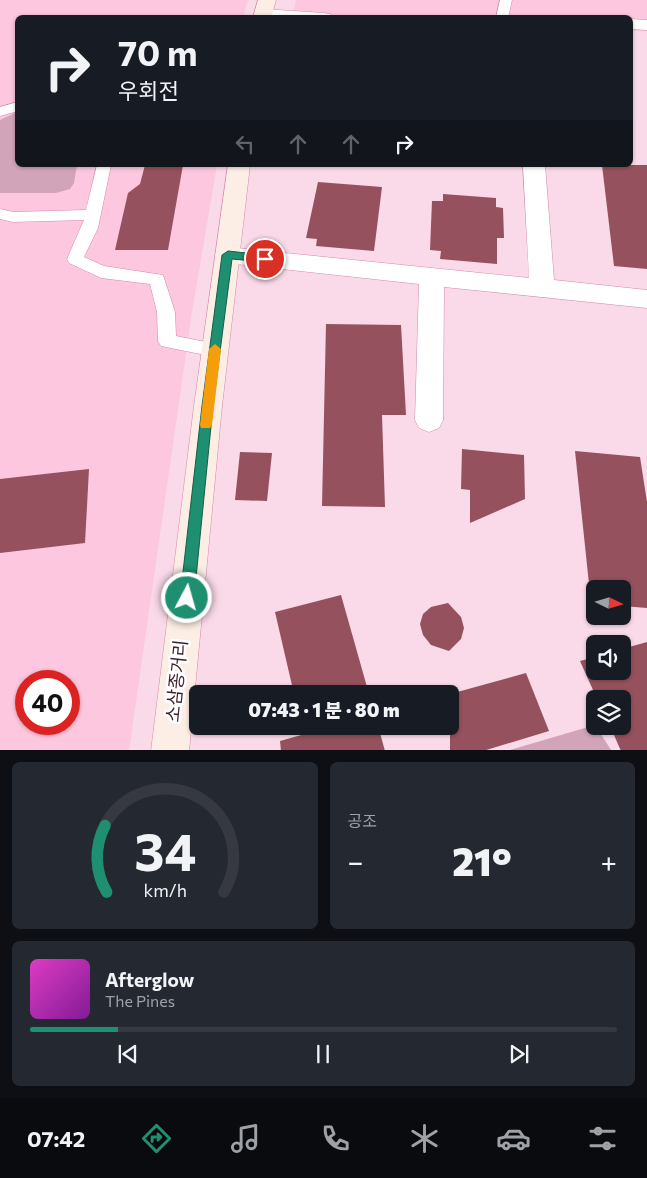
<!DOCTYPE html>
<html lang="ko">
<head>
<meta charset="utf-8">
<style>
	:root { --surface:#171b24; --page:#242831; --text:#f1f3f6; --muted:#9ea1a6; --line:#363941; --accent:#1e9071 }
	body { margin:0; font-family:Commissioner,"Noto Sans KR",sans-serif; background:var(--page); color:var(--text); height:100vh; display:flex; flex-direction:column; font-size:19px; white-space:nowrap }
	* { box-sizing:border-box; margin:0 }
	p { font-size:16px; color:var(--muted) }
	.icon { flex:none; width:28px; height:28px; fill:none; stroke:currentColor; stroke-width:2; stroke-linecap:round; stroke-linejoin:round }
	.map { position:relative; height:750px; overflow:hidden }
	.sheet { display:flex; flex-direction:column; gap:12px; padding:12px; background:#0d0f14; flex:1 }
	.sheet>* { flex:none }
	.guide { position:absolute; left:15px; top:15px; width:618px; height:152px; border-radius:8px; box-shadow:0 1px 4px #0004; background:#171b24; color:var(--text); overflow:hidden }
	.needle { width:32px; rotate:95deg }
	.controls { position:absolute; left:586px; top:580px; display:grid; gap:10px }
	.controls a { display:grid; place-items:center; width:45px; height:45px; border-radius:8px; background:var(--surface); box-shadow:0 1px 4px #0004; font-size:25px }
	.speed { position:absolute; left:15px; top:670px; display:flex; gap:10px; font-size:25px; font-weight:700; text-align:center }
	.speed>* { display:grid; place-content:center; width:65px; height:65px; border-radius:50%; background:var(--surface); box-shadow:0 1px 4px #0004; line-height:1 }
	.speed .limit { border:8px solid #d22; background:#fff; color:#111 }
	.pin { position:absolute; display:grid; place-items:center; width:42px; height:42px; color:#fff; margin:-21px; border:2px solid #fff; border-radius:50%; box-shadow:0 1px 5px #0007 }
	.me { position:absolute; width:55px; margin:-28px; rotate:6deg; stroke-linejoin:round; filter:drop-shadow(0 0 4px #0008) }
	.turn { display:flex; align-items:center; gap:18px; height:105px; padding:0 20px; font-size:22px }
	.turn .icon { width:65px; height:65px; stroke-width:2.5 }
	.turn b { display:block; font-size:35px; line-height:42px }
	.lanes { display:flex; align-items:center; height:48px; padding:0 20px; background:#0003; justify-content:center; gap:25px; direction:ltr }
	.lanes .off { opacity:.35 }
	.big { font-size:38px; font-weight:800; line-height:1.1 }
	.sheet .card { flex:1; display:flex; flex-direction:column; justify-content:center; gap:8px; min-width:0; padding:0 18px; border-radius:8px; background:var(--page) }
	.sheet .dial { align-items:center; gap:0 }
	.dial svg { height:130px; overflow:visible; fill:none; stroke:var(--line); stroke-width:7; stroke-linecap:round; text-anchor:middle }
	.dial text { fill:var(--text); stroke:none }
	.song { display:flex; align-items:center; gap:15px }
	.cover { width:60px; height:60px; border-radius:8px; background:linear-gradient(135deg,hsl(310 70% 55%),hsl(290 70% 35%)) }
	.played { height:5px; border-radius:2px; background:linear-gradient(90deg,var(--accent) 15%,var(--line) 15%) }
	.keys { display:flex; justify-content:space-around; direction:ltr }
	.heat { display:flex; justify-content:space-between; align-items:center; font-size:28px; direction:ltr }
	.sheet .tiles { flex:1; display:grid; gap:12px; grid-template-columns:1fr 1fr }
	.card:last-child { grid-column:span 2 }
	.trip { position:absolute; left:189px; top:685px; width:270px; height:50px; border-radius:8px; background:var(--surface); box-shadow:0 1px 4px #0004; font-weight:800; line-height:50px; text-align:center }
	.dock { display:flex; height:80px; justify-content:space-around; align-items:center; background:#090b0e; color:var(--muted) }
	.dock .icon { width:35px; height:35px }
	.dock .selected { color:var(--accent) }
	.dock b { font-size:22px; color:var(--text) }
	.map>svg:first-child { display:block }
	.built { fill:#fcc7df; fill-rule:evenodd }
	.green { fill:#d2a4b9 }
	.building { fill:#95515d }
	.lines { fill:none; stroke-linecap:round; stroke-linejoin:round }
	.lane-casing { stroke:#d389ad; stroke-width:1 }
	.street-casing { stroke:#d389ad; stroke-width:1 }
	.secondary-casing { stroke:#d389ad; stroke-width:1 }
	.lane { fill:#fff; fill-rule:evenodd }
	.street { fill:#fff; fill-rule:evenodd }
	.secondary { fill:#fcede5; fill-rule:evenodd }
	.route { fill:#1e9071; stroke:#145e49 }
	.slow { fill:#f59e0b }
	.labels { text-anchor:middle; stroke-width:5; stroke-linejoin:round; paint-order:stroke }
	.street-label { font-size:18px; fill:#3d202e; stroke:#fff }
</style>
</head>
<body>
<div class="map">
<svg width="647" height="751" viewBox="0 0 647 751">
	<rect width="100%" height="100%" fill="#fad9e8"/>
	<g class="built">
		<path d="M 0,0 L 248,0 L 243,17 L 18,18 L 18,165 L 217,165 L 192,312 L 129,750 L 0,751 ZM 26,681 L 69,681 L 69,724 L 26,724 Z"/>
		<polygon points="296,0 647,0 647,31 630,31 630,18 292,18"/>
	</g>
	<g class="green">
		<polygon points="17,112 18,165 77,165 74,183 70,189 56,193 0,193 0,120"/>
		<polygon points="595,725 611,750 510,750"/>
	</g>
	<g class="building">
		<polygon points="145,165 183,165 168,250 115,250 128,193 140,184"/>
		<polygon points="602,165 647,165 647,269 614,266"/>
		<polygon points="318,182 382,187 374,251 316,246 317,239 306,238"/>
		<polygon points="443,194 496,198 496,207 503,208 504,238 497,238 497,264 440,259 441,251 430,250 432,201 443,201"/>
		<polygon points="326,324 401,325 406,415 382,415 385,507 322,506"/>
		<polygon points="462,449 524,455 525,499 470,523 470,490 461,489"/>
		<polygon points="575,451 640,457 647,502 647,608 622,606 622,589 595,589 595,603 591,603"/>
		<polygon points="240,452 272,453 267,501 235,500"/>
		<polygon points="89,469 85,543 0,553 0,479"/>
		<polygon points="341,595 369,694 294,694 275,612"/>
		<polygon points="448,603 461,617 464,628 461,639 449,651 431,645 423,635 420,624 423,614 431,607"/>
		<polygon points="647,642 647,751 621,751 610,726 622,726 622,699 597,699 580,661 595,657 595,671 622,671 622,649"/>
		<polygon points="526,673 549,731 483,751 450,751 450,694"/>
		<polygon points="311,726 378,726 385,751 281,751 280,741 312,732"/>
	</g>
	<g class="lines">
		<g class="lane-casing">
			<g id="lane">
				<polygon points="500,0 512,0 508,18 496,18"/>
				<polygon points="18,102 18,111 0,116 0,107"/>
				<polygon points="97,165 111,165 98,228 84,257 104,266 163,275 175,312 176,336 221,345 224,350 221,355 215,357 161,346 158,341 157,312 150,284 101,278 69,263 67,259 84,220 13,222 0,219 0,209 13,212 86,210"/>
			</g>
		</g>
		<g class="street-casing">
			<g id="street">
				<polygon points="263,9 324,13 330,14 333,18 256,18 254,14 257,10"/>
				<polygon points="630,19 647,20 647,30 630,29"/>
				<polygon points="523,165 545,165 554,280 647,290 647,308 444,287 443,420 439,428 429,432 419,428 415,420 419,284 227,263 218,261 215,255 218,249 227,247 529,278"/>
			</g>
		</g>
		<g class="secondary-casing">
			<g id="secondary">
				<polygon points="258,0 276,0 271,18 253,18"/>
				<polygon points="228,165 250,165 222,406 189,751 151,751 194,406"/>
			</g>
		</g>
		<use href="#lane" class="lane"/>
		<use href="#street" class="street"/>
		<use href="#secondary" class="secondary"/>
	</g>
	<polygon class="route" points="228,251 265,255 270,259 265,262 232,259 213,406 194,598 192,602 187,604 182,602 180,598 202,406 222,255"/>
	<polygon class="slow" points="215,344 221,349 212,425 210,428 201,428 200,425 209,349"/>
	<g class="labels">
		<g class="street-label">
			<text transform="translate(177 681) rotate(-84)" y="6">소삼종거리</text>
		</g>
	</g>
</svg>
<div class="controls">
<a><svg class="needle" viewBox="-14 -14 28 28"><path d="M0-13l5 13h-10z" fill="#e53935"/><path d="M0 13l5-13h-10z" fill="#9ea1a6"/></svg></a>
<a><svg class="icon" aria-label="sound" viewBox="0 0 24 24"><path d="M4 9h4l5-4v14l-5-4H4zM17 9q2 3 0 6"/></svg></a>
<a><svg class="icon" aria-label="layers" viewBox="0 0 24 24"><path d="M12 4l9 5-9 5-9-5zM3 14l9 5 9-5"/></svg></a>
</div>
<div class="speed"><div class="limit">40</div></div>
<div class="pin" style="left:265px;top:259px;background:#d93025"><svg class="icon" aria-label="arrive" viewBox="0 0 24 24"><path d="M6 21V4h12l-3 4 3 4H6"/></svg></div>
<svg class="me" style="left:187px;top:598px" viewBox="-20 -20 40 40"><circle r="17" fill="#1e9071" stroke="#fff" stroke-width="3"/><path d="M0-11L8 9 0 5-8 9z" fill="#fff"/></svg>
<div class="trip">07:43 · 1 분 · 80 m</div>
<div class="guide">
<div class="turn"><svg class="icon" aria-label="right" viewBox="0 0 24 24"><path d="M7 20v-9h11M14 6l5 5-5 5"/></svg><div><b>70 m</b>우회전</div></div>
<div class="lanes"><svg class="icon off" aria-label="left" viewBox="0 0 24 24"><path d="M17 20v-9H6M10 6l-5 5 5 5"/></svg><svg class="icon off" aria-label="ahead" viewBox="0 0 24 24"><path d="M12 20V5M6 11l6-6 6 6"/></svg><svg class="icon off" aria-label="ahead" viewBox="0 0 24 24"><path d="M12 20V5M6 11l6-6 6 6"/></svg><svg class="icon" aria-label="right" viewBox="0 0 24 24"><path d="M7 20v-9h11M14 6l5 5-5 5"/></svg></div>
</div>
</div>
<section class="sheet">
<div class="tiles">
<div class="card dial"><svg viewBox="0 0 100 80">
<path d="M14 69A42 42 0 1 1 86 69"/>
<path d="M14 69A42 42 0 0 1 13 28" stroke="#1e9071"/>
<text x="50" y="56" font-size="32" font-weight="700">34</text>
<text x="50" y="72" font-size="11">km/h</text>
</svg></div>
<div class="card"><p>공조</p>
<div class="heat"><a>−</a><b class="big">21°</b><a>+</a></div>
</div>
<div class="card">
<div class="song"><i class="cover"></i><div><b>Afterglow</b><p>The Pines</p></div></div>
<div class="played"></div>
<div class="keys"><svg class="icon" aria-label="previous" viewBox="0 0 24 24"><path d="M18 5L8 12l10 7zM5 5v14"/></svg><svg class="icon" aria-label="pause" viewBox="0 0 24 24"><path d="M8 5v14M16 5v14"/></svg><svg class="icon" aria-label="next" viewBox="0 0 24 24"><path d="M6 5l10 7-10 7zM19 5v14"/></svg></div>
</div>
</div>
</section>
<nav class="dock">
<b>07:42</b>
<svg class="icon selected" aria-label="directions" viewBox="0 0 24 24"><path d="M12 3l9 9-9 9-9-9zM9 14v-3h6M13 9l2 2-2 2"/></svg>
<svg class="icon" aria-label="music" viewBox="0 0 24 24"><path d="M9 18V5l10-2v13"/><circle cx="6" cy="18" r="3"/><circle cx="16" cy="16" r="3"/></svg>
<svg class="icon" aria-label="phone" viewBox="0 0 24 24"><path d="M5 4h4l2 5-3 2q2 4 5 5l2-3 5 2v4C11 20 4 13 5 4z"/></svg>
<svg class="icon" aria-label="climate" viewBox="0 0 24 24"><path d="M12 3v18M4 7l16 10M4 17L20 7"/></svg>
<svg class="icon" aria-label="car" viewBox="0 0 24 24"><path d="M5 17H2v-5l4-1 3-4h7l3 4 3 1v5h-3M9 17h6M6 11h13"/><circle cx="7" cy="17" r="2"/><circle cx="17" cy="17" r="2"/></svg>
<svg class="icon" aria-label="filters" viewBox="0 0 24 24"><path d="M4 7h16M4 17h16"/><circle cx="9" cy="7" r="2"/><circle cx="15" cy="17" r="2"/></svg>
</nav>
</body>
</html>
